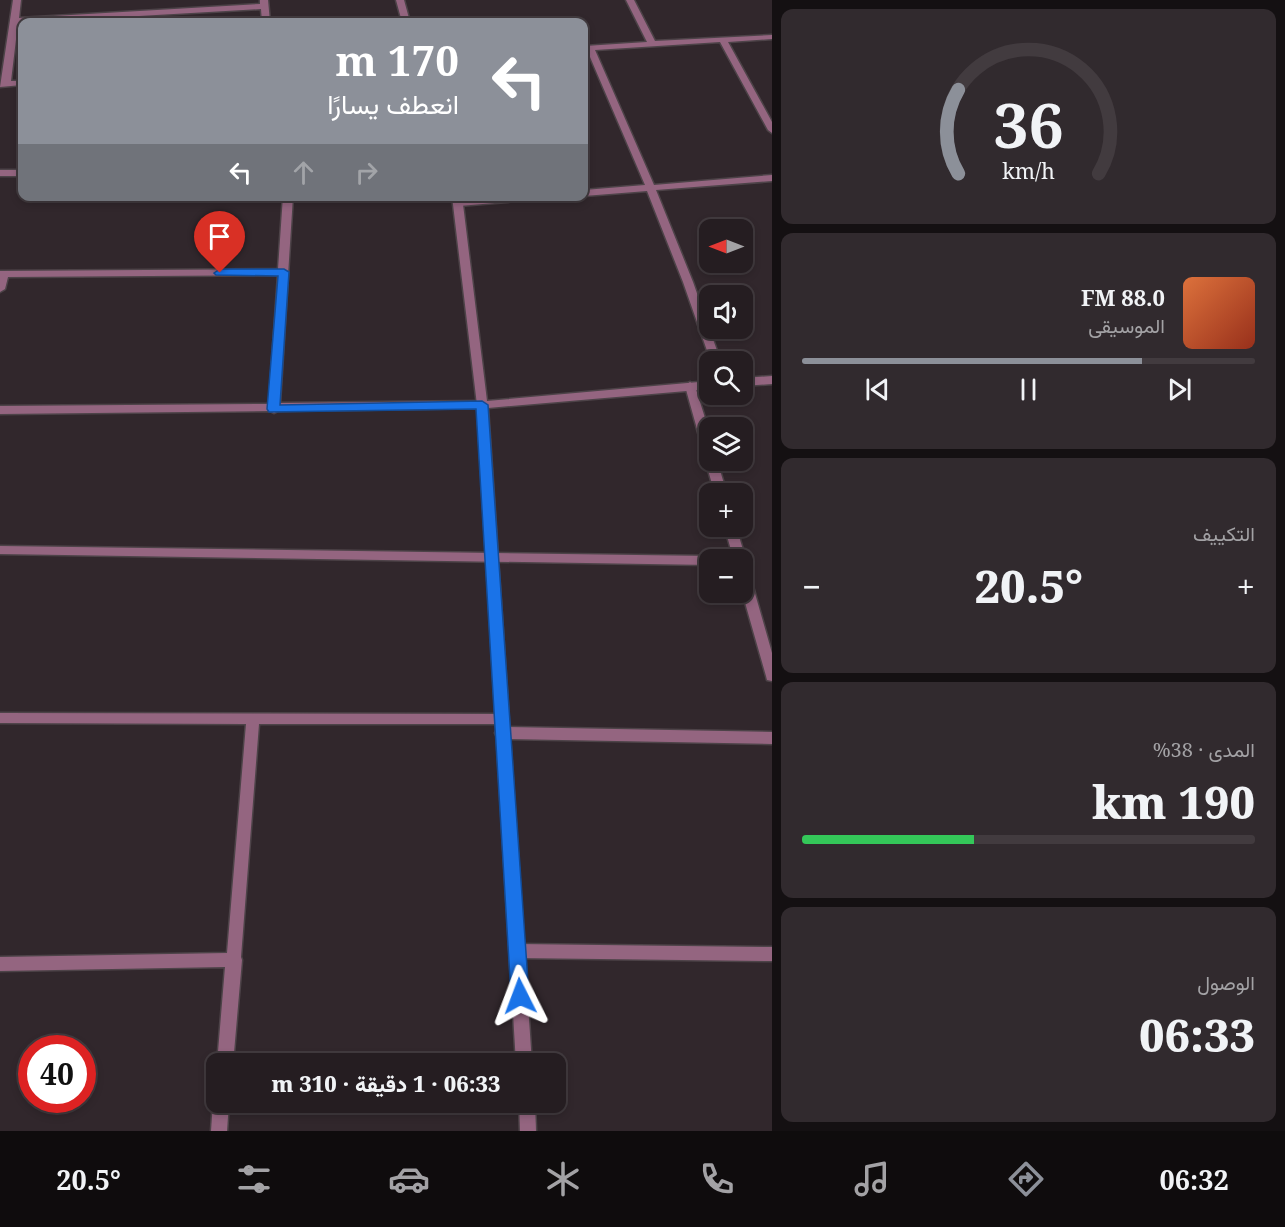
<!DOCTYPE html>
<html lang="ar">
<head>
<meta charset="utf-8">
<style>
	:root { --surface:#251d21; --page:#312a2e; --text:#f1f3f6; --muted:#a3a2a5; --line:#423b3f; --accent:#8c9099 }
	body { margin:0; font-family:"Noto Serif",Vazirmatn,serif; background:var(--page); color:var(--text); direction:rtl; height:100vh; display:flex; flex-direction:column; font-size:22px; white-space:nowrap }
	* { box-sizing:border-box; margin:0 }
	p { font-size:20px; color:var(--muted) }
	.icon { flex:none; width:33px; height:33px; fill:none; stroke:currentColor; stroke-width:2; stroke-linecap:round; stroke-linejoin:round }
	.map { position:relative; flex:1; overflow:hidden; direction:ltr }
	.panel { display:flex; flex-direction:column; gap:9px; padding:9px; background:#141012; width:513px }
	.panel>* { flex:none }
	.guide { position:absolute; left:18px; top:18px; width:570px; height:183px; border-radius:12px; box-shadow:0 3px 9px #0003,0 0 0 2px var(--line); direction:rtl; background:#8c9099; color:#fff; overflow:hidden }
	.needle { width:39px; rotate:270deg }
	.controls { position:absolute; left:699px; top:219px; display:grid; gap:12px }
	.controls a { display:grid; place-items:center; width:54px; height:54px; border-radius:12px; background:var(--surface); box-shadow:0 3px 9px #0003,0 0 0 2px var(--line); font-size:30px }
	.speed { position:absolute; left:18px; top:1035px; display:flex; gap:12px; font-size:30px; font-weight:700; text-align:center }
	.speed>* { display:grid; place-content:center; width:78px; height:78px; border-radius:50%; background:var(--surface); box-shadow:0 3px 9px #0003,0 0 0 2px var(--line); line-height:1 }
	.speed .limit { border:9px solid #d22; background:#fff; color:#111 }
	.pin { position:absolute; display:grid; place-items:center; width:51px; height:51px; color:#fff; margin:-62px -26px; border-radius:50% 50% 50% 0; rotate:-45deg; box-shadow:0 0 6px #0007 }
	.pin .icon { rotate:45deg }
	.me { position:absolute; width:66px; margin:-33px; rotate:357deg; stroke-linejoin:round; filter:drop-shadow(0 0 4px #0008) }
	.turn { display:flex; align-items:center; gap:21px; height:126px; padding:0 30px; font-size:27px }
	.turn .icon { width:78px; height:78px; stroke-width:2.5 }
	.turn b { display:block; font-size:42px; line-height:51px }
	.lanes { display:flex; align-items:center; height:57px; padding:0 30px; background:#0003; justify-content:center; gap:30px; direction:ltr }
	.lanes .off { opacity:.35 }
	.big { font-size:45px; font-weight:800; line-height:1.1 }
	.panel .widget { flex:1; display:flex; flex-direction:column; justify-content:center; gap:9px; min-width:0; padding:0 21px; border-radius:12px; background:var(--page) }
	.panel .dial { align-items:center; gap:0 }
	.dial svg { height:156px; overflow:visible; fill:none; stroke:var(--line); stroke-width:7; stroke-linecap:round; text-anchor:middle }
	.dial text { fill:var(--text); stroke:none }
	.song { display:flex; align-items:center; gap:18px }
	.cover { width:72px; height:72px; border-radius:9px; background:linear-gradient(135deg,hsl(20 70% 55%),hsl(10 70% 35%)) }
	.played { height:6px; border-radius:3px; background:linear-gradient(90deg,var(--accent) 75%,var(--line) 75%) }
	.keys { display:flex; justify-content:space-around; direction:ltr }
	.heat { display:flex; justify-content:space-between; align-items:center; font-size:33px; direction:ltr }
	.charge { height:9px; border-radius:4px; background:linear-gradient(90deg,#34c759 38%,var(--line) 0) }
	.trip { position:absolute; left:206px; top:1053px; width:360px; height:60px; border-radius:12px; background:var(--surface); box-shadow:0 3px 9px #0003,0 0 0 2px var(--line); font-weight:800; line-height:60px; text-align:center; direction:rtl }
	.tabs { display:flex; height:96px; justify-content:space-around; align-items:center; background:#0f0c0d; color:var(--muted) }
	.tabs .icon { width:42px; height:42px }
	.tabs .on { color:var(--accent) }
	.tabs b { font-size:27px; color:var(--text) }
	main { display:flex; flex:1; min-height:0 }
	.map>svg:first-child { display:block }
	.lines { fill:none; stroke-linecap:round; stroke-linejoin:round }
	.minor-casing { stroke:#4d4348; stroke-width:3 }
	.tertiary-casing { stroke:#4d4348; stroke-width:3 }
	.minor { fill:#946580; fill-rule:evenodd }
	.tertiary { fill:#946580; fill-rule:evenodd }
	.route { fill:#1a73e8; stroke:#114b97; stroke-width:1.5 }
</style>
</head>
<body>
<main>
<section class="panel">
<div class="widget dial"><svg viewBox="0 0 100 80">
<path d="M14 69A42 42 0 1 1 86 69"/>
<path d="M14 69A42 42 0 0 1 14 26" stroke="#8c9099"/>
<text x="50" y="56" font-size="32" font-weight="700">36</text>
<text x="50" y="72" font-size="11">km/h</text>
</svg></div>
<div class="widget">
<div class="song"><i class="cover"></i><div><b>88.0 FM</b><p>الموسيقى</p></div></div>
<div class="played"></div>
<div class="keys"><svg class="icon" aria-label="previous" viewBox="0 0 24 24"><path d="M18 5L8 12l10 7zM5 5v14"/></svg><svg class="icon" aria-label="pause" viewBox="0 0 24 24"><path d="M8 5v14M16 5v14"/></svg><svg class="icon" aria-label="next" viewBox="0 0 24 24"><path d="M6 5l10 7-10 7zM19 5v14"/></svg></div>
</div>
<div class="widget"><p>التكييف</p>
<div class="heat"><a>−</a><b class="big">20.5°</b><a>+</a></div>
</div>
<div class="widget"><p>المدى · 38%</p><b class="big">190 km</b><div class="charge"></div></div>
<div class="widget"><p>الوصول</p><b class="big">06:33</b></div>
</section>
<div class="map">
<svg width="772" height="1131" viewBox="0 0 772 1131">
	<rect width="100%" height="100%" fill="#31272c"/>
	<g class="lines">
		<g class="minor-casing">
			<g id="minor">
				<polygon points="13,0 21,0 19,18 260,4 260,0 268,0 270,22 262,22 261,9 18,23 11,81 22,81 22,85 0,87"/>
				<polygon points="626,0 634,0 655,41 772,35 772,39 728,42 772,122 772,133 768,130 720,42 595,50 654,185 772,175 772,181 656,190 693,282 721,362 711,362 683,282 647,191 584,196 584,190 645,185 587,50 584,50 585,46 647,42"/>
				<rect x="0" y="170" width="22" height="6"/>
				<polygon points="283,196 293,196 280,403 482,401 487,405 486,408 278,411 274,413 270,411 0,414 0,406 269,404 278,275 8,277 5,289 0,292 0,271 278,269"/>
				<polygon points="503,196 546,196 542,199 459,206 454,203 459,200"/>
				<polygon points="690,382 695,386 710,434 710,460 717,460 727,494 715,494 705,460 707,457 704,454 685,386"/>
				<polygon points="724,526 736,526 746,560 744,563 742,564 742,560 734,560"/>
				<polygon points="0,546 710,556 715,560 710,560 710,565 0,554"/>
				<polygon points="742,565 748,569 772,653 772,681 767,680 766,676 742,592"/>
				<polygon points="0,713 501,714 506,715 508,719 506,723 501,724 259,724 241,957 242,960 233,1064 217,1064 225,967 0,971 0,957 227,953 246,724 0,723"/>
				<polygon points="502,727 772,732 772,744 502,739 497,737 495,733 497,729"/>
				<polygon points="517,944 772,947 772,961 517,958 512,956 510,951 512,946"/>
				<polygon points="215,1096 216,1102 229,1102 227,1131 211,1131 213,1102"/>
			</g>
		</g>
		<g class="tertiary-casing">
			<g id="tertiary">
				<polygon points="396,0 404,0 410,22 402,22"/>
				<polygon points="452,196 462,196 487,401 710,381 710,389 488,408 532,1064 516,1064 477,405"/>
				<polygon points="772,376 772,384 742,386 742,378"/>
				<polygon points="519,1102 535,1102 536,1131 520,1131"/>
			</g>
		</g>
		<use href="#minor" class="minor"/>
		<use href="#tertiary" class="tertiary"/>
	</g>
	<polygon class="route" points="220,269 284,269 289,272 280,405 482,401 488,405 529,996 526,1002 520,1004 514,1002 511,996 476,409 269,412 267,409 278,276 216,275 214,273"/>
</svg>
<div class="controls">
<a><svg class="needle" viewBox="-14 -14 28 28"><path d="M0-13l5 13h-10z" fill="#e53935"/><path d="M0 13l5-13h-10z" fill="#a3a2a5"/></svg></a>
<a><svg class="icon" aria-label="sound" viewBox="0 0 24 24"><path d="M4 9h4l5-4v14l-5-4H4zM17 9q2 3 0 6"/></svg></a>
<a><svg class="icon" aria-label="search" viewBox="0 0 24 24"><circle cx="10" cy="10" r="6"/><path d="M15 15l6 6"/></svg></a>
<a><svg class="icon" aria-label="layers" viewBox="0 0 24 24"><path d="M12 4l9 5-9 5-9-5zM3 14l9 5 9-5"/></svg></a>
<a>+</a>
<a>−</a>
</div>
<div class="speed"><div class="limit">40</div></div>
<div class="pin" style="left:220px;top:273px;background:#d93025"><svg class="icon" aria-label="arrive" viewBox="0 0 24 24"><path d="M6 21V4h12l-3 4 3 4H6"/></svg></div>
<svg class="me" style="left:520px;top:996px" viewBox="-20 -20 40 40"><path d="M0-17L14 15 0 8-14 15z" fill="#1a73e8" stroke="#fff" stroke-width="4"/></svg>
<div class="trip">06:33 · 1 دقيقة · 310 m</div>
<div class="guide">
<div class="turn"><svg class="icon" aria-label="left" viewBox="0 0 24 24"><path d="M17 20v-9H6M10 6l-5 5 5 5"/></svg><div><b>170 m</b>انعطف يسارًا</div></div>
<div class="lanes"><svg class="icon" aria-label="left" viewBox="0 0 24 24"><path d="M17 20v-9H6M10 6l-5 5 5 5"/></svg><svg class="icon off" aria-label="ahead" viewBox="0 0 24 24"><path d="M12 20V5M6 11l6-6 6 6"/></svg><svg class="icon off" aria-label="right" viewBox="0 0 24 24"><path d="M7 20v-9h11M14 6l5 5-5 5"/></svg></div>
</div>
</div>
</main>
<nav class="tabs">
<b>06:32</b>
<svg class="icon on" aria-label="directions" viewBox="0 0 24 24"><path d="M12 3l9 9-9 9-9-9zM9 14v-3h6M13 9l2 2-2 2"/></svg>
<svg class="icon" aria-label="music" viewBox="0 0 24 24"><path d="M9 18V5l10-2v13"/><circle cx="6" cy="18" r="3"/><circle cx="16" cy="16" r="3"/></svg>
<svg class="icon" aria-label="phone" viewBox="0 0 24 24"><path d="M5 4h4l2 5-3 2q2 4 5 5l2-3 5 2v4C11 20 4 13 5 4z"/></svg>
<svg class="icon" aria-label="climate" viewBox="0 0 24 24"><path d="M12 3v18M4 7l16 10M4 17L20 7"/></svg>
<svg class="icon" aria-label="car" viewBox="0 0 24 24"><path d="M5 17H2v-5l4-1 3-4h7l3 4 3 1v5h-3M9 17h6M6 11h13"/><circle cx="7" cy="17" r="2"/><circle cx="17" cy="17" r="2"/></svg>
<svg class="icon" aria-label="filters" viewBox="0 0 24 24"><path d="M4 7h16M4 17h16"/><circle cx="9" cy="7" r="2"/><circle cx="15" cy="17" r="2"/></svg>
<b>20.5°</b>
</nav>
</body>
</html>
